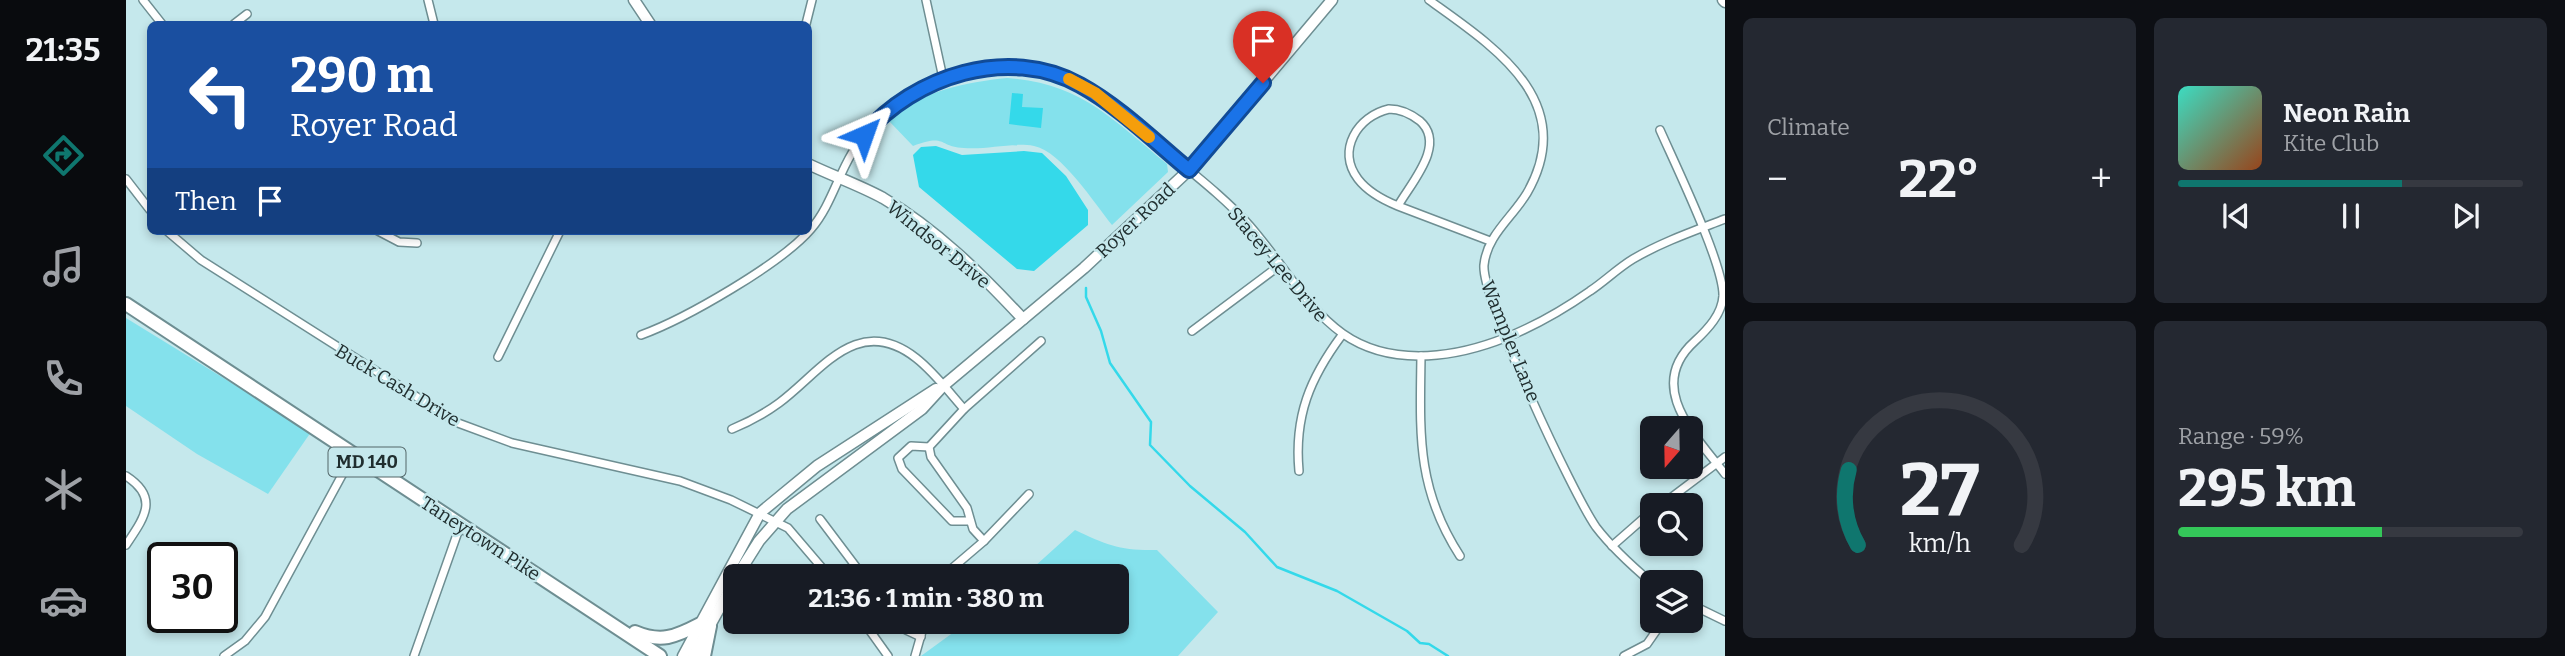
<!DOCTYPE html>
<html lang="en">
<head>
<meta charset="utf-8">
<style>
	:root { --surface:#171b24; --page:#242831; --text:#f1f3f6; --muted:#9ea1a6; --line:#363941; --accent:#0f766e }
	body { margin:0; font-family:Bitter,serif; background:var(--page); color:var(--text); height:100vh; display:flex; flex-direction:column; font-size:26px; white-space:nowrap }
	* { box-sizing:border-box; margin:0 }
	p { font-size:23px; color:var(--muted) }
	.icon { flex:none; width:38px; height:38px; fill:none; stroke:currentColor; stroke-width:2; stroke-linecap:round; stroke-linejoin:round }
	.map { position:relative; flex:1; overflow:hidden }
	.side { display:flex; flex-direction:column; gap:18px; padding:18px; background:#0d0f14; width:840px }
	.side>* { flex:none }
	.hud { position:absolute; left:21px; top:21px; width:665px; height:214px; border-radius:10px; box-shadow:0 4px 10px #0003; background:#1a4fa0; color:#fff; overflow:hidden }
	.needle { width:46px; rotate:200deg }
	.controls { position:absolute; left:1514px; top:416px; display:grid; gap:14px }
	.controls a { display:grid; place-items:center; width:63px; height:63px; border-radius:10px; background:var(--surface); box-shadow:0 4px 10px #0003; font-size:35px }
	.speed { position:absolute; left:21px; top:542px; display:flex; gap:14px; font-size:35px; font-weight:700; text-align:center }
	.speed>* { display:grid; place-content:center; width:91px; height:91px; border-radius:50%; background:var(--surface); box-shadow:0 4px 10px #0003; line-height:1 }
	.speed .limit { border:4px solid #111; border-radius:10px; background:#fff; color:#111 }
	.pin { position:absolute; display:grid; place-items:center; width:60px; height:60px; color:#fff; margin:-72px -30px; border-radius:50% 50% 50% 0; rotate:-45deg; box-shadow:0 0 7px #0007 }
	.pin .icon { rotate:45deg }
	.me { position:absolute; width:77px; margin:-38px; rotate:43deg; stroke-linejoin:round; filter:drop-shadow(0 0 5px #0008) }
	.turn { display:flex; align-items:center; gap:24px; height:147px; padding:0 28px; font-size:32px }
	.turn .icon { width:91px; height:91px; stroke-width:2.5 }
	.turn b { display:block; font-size:49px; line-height:60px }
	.then { display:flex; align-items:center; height:66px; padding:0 28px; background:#0003; gap:14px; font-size:26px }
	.big { font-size:52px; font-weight:700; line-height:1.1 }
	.side .card { flex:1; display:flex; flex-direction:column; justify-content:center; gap:10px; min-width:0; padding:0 24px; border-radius:10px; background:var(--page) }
	.side .dial { align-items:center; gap:0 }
	.dial svg { height:182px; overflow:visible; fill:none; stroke:var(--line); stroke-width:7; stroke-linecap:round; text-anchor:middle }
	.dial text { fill:var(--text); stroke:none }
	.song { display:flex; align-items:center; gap:21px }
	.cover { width:84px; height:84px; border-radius:10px; background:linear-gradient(135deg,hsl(170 70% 55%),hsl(20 70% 35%)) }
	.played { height:7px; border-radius:4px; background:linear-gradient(90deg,var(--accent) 65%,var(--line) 65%) }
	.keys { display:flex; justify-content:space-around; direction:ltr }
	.heat { display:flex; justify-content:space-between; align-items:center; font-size:38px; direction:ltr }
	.charge { height:10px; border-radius:5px; background:linear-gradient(90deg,#34c759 59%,var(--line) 0) }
	.side .tiles { flex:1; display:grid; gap:18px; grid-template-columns:repeat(2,1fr) }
	.trip { position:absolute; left:597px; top:564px; width:406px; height:70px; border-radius:10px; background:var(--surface); box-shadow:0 4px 10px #0003; font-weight:700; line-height:70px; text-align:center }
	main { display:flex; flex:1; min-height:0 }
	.dock { display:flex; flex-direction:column; width:126px; justify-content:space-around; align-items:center; background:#090b0e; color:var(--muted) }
	.dock .icon { width:49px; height:49px }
	.dock .selected { color:var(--accent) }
	.dock b { font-size:32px; color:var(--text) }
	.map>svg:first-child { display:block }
	.green { fill:#84e1ec }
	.water { fill:#34d9ea }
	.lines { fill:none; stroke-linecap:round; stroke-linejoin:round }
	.stream { stroke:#34d9ea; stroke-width:2.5 }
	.street-casing { stroke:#6e8e92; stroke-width:10 }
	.secondary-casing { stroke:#6e8e92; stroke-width:13 }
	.highway-casing { stroke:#6e8e92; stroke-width:16 }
	.street { stroke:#fff; stroke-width:7 }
	.secondary { stroke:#fff; stroke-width:10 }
	.highway { stroke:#fff; stroke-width:12 }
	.route-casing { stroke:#114b97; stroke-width:18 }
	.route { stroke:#1a73e8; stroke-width:12 }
	.slow { stroke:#f59e0b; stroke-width:12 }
	.labels { text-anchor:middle; stroke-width:5; stroke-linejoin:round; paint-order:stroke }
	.shield { fill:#c5e8ec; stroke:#526668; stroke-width:2 }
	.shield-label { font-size:18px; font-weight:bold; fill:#202e2f }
	.street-label { font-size:19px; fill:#202e2f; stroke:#c5e8ec }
</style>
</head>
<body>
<main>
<nav class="dock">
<b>21:35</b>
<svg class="icon selected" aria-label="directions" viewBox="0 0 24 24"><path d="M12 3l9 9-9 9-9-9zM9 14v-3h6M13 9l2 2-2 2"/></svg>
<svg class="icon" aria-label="music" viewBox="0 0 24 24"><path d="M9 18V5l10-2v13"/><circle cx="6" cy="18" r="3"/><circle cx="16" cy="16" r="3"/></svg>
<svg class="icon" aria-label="phone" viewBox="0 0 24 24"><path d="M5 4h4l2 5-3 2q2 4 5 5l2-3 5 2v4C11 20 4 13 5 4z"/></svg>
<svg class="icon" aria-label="climate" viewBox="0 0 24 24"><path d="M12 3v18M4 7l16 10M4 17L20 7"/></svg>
<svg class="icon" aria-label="car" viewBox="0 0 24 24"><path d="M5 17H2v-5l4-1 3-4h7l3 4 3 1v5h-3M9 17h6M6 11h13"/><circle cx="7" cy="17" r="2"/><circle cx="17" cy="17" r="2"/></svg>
</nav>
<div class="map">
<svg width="1599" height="656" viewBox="0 0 1599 656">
	<rect width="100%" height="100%" fill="#c5e8ec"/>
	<g class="green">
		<path d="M 881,78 C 955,83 987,120 1041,164 L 1042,172 L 986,225 C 969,204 935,151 908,146 C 886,142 860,150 838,148 C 812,147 821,133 787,146 L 763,121 C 793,91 841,82 881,78 Z"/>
		<polygon points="0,318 185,432 142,494 71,454 0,406"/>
		<path d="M 949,530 C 980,545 996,551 1031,550 L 1092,612 L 1052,656 L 795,656 L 843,621 L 990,621 L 990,576 L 898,576 Z"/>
	</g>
	<g class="water">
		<polygon points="886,93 897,94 896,107 917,108 915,128 883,124"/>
		<polygon points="810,146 836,155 898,151 916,153 940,176 962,210 962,225 908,271 891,269 793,187 787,155 795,147"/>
	</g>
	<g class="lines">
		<polyline class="stream" points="960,288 960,297 975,331 984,363 1025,422 1024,445 1064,486 1119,532 1151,567 1211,591 1281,631 1294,643 1303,644 1322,656"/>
		<g class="street-casing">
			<g id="street">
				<polyline points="17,0 36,24"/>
				<polyline points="302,0 308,24"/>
				<polyline points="800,0 817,78"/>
				<path d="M 1303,0 C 1367,46 1454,101 1401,193 C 1386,218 1361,235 1358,265 C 1355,298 1447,494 1470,527 C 1486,548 1506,566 1526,583"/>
				<polyline points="108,24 121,14"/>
				<polyline points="680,24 686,0"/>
				<path d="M 1534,130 C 1549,164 1598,265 1597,296 C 1596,314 1582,329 1569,341 C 1519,386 1568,434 1599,474"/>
				<polyline points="0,179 24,210"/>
				<path d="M 1272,206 C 1284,184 1321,145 1294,121 C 1285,114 1275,109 1263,109 C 1232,116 1210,150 1232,179 C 1242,192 1257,200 1272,206 L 1364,241"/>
				<polyline points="41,231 75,260 332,423 386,443 554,481 605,500 662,528 703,576"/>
				<polyline points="252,231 273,242 291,243"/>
				<polyline points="1066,331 1153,266"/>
				<path d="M 515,335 C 559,319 655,264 685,229 C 704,207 711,178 726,153 C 752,109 794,81 844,72 C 872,67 902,65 930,74 C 970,86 1002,120 1034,146 C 1065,172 1097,196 1124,226 C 1181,292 1205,365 1311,355 C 1365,350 1420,322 1464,291 C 1479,281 1492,268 1507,259 C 1536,242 1568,231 1599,219"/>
				<path d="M 1295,356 C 1294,433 1290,488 1334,556"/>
				<polyline points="372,357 434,231"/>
				<path d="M 606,429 C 623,422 638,414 653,403 C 695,372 731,312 790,358 C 808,372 823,392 838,409"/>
				<polyline points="803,447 785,446 772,458 776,469 826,521 844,521"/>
				<path d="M 1173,471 C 1168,416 1184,378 1216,335"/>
				<path d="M 0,476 C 34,498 18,518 0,545"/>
				<polyline points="1534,506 1599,457"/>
				<polyline points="694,519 737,576"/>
				<polyline points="858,541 847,529 841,508 805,457 803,447 838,409 915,341"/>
				<polyline points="1486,546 1526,511"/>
				<polyline points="817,576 858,541 903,494"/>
				<polyline points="1564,604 1599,621"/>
				<polyline points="737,621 762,656"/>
				<polyline points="771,621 780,630 795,637"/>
				<polyline points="98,656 119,641 139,617 228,453"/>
				<polyline points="288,656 334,526"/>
				<polyline points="789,656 799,621"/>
				<polyline points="1498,656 1521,644 1537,621"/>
			</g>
		</g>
		<g class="secondary-casing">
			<g id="secondary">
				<polyline points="508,0 524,24"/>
				<polyline points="1597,0 1599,2"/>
				<path d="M 682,164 C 707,176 733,185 757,198 C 810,229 855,274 897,319"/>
				<polyline points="611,576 633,541 661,509 796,409 817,386 958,268 1063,170 1206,0"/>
				<polyline points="557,656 634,513 691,466 810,389"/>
				<polyline points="567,656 609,580"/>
			</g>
		</g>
		<g class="highway-casing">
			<g id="highway">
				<polyline points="0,304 534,656"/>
				<path d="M 509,632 C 535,643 549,637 574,624"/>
				<polyline points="578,656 584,626"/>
			</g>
		</g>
		<use href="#street" class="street"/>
		<use href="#secondary" class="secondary"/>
		<use href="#highway" class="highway"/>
	</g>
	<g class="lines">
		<g class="route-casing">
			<path id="route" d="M 738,135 C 788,76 882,45 954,85 C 994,107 1028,141 1063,170 L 1137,83"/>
		</g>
		<use href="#route" class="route"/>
		<polyline class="slow" points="943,79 969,93 1023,137"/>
	</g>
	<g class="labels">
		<rect class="shield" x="202.5" y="447.5" width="77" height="29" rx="5"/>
		<g class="shield-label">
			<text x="241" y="468">MD 140</text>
		</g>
		<g class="street-label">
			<text transform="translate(1009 220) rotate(-43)" y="7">Royer Road</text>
			<text transform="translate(813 244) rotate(39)" y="7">Windsor Drive</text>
			<text transform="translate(1152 264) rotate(50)" y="7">Stacey Lee Drive</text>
			<text transform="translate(1385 341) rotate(68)" y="7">Wampler Lane</text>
			<text transform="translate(272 385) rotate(31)" y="7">Buck Cash Drive</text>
			<text transform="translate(355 538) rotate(33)" y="7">Taneytown Pike</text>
		</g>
	</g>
</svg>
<div class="controls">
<a><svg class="needle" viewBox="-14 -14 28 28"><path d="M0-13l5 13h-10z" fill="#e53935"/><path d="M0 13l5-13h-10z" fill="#9ea1a6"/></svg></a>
<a><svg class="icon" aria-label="search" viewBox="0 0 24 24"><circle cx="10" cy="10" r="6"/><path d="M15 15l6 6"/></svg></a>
<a><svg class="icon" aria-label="layers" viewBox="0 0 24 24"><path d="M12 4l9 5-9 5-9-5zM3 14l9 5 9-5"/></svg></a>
</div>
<div class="speed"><div class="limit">30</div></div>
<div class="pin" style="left:1137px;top:83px;background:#d93025"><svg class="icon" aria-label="arrive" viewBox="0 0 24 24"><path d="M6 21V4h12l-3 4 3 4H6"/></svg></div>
<svg class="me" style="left:738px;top:135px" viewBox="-20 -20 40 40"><path d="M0-17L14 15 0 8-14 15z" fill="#1a73e8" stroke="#fff" stroke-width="4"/></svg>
<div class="trip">21:36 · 1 min · 380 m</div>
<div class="hud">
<div class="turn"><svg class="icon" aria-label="left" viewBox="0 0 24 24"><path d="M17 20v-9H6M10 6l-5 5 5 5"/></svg><div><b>290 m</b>Royer Road</div></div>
<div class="then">Then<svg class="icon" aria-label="arrive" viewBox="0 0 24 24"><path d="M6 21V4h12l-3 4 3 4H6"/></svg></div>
</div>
</div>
<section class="side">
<div class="tiles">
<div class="card"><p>Climate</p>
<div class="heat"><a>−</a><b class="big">22°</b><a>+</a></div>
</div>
<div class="card">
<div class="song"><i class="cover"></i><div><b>Neon Rain</b><p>Kite Club</p></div></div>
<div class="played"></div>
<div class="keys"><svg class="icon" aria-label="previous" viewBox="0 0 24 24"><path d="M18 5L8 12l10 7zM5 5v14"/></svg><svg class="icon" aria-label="pause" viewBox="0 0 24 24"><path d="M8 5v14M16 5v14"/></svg><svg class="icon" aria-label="next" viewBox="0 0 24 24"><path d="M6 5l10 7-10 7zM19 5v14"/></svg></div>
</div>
<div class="card dial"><svg viewBox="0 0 100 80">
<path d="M14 69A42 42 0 1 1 86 69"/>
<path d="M14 69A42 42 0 0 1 10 36" stroke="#0f766e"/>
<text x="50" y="56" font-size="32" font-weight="700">27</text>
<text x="50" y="72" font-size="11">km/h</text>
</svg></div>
<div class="card"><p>Range · 59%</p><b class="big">295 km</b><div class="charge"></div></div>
</div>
</section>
</main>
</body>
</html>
